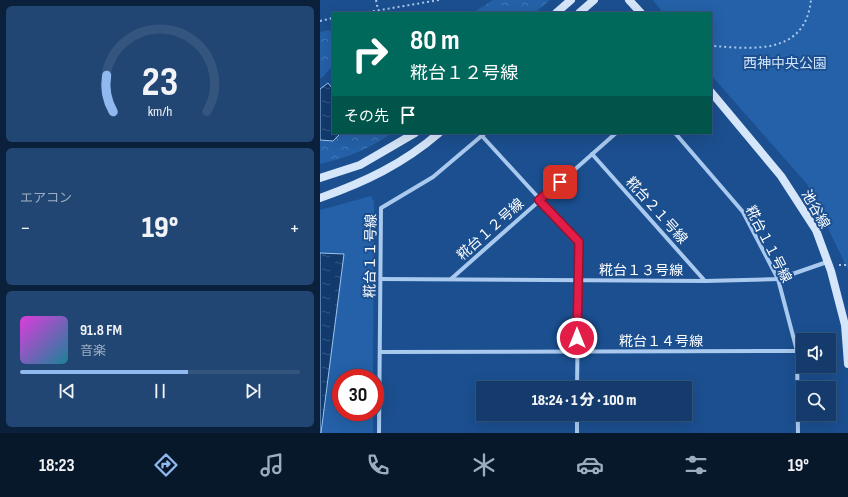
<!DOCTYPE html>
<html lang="ja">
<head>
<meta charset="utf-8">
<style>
	:root { --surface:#143b6b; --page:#214673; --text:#f1f3f6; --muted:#9dadc1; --line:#33557e; --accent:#90b9f0 }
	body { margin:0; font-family:"Sofia Sans Condensed","Noto Sans JP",sans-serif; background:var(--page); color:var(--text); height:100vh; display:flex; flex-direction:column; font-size:15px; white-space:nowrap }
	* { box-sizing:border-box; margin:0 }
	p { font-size:13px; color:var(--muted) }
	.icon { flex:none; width:22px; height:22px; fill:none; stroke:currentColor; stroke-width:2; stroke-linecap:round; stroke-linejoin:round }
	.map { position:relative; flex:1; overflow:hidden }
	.panel { display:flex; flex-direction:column; gap:6px; padding:6px; background:#0b203b; width:320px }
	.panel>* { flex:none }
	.banner { position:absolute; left:12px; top:12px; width:380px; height:122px; border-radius:0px; box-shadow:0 4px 16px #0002,0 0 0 1px var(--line); background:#00695c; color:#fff; overflow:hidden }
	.fabs { position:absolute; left:476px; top:333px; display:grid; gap:8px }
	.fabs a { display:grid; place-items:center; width:40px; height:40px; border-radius:0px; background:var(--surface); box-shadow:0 4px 16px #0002,0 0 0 1px var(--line); font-size:20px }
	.speed { position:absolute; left:12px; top:369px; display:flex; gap:8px; font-size:20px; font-weight:700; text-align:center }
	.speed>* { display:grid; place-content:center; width:52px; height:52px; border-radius:50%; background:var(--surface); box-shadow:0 4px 16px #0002,0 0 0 1px var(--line); line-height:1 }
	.speed .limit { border:6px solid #d22; background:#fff; color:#111 }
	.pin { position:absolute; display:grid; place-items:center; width:34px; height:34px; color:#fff; margin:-17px; border-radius:8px; box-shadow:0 2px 6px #0006 }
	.me { position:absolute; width:44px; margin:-22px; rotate:0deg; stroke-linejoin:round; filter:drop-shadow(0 0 3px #0008) }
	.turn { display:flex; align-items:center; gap:14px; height:84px; padding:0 12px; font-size:18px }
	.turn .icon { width:52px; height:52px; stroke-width:2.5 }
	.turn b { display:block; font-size:28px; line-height:34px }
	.then { display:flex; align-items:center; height:38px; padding:0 12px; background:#0003; gap:8px; font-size:15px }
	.big { font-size:30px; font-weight:800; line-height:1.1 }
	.panel .card { flex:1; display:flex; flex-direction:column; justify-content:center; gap:6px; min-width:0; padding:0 14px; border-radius:6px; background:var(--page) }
	.panel .dial { align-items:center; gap:0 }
	.dial svg { height:104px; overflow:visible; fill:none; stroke:var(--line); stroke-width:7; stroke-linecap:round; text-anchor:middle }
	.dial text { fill:var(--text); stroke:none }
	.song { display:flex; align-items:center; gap:12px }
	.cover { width:48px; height:48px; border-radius:6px; background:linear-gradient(135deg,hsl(300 70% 55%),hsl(190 70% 35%)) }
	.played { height:4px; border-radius:2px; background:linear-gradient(90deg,var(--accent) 60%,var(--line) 60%) }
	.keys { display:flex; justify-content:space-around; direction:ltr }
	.heat { display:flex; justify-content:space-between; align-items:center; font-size:22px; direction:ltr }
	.trip { position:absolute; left:156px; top:381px; width:216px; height:40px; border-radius:0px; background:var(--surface); box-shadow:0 4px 16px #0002,0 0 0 1px var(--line); font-weight:800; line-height:40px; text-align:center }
	.tab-bar { display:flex; height:64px; justify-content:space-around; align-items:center; background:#08182b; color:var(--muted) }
	.tab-bar .icon { width:28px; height:28px }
	.tab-bar .current { color:var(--accent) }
	.tab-bar b { font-size:18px; color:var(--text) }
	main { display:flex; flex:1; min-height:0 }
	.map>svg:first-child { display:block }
	.forest { fill:url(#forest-crowns) }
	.green { fill:#2461a8 }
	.water { fill:url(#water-ripples); stroke:#9cc4f0 }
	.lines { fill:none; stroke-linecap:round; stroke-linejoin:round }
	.path { stroke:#a9c9ee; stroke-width:2; stroke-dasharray:2 3; stroke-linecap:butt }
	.street { stroke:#a9c9ee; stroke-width:4 }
	.secondary { stroke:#d6e6fa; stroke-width:8 }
	.route-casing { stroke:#92132f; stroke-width:10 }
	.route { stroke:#e11d48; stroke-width:7 }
	.labels { text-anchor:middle; stroke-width:4; stroke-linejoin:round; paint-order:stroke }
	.park-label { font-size:14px; fill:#cfe3fa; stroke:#1b4f8f }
	.street-label { font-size:14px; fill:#fff; stroke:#1b4f8f }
</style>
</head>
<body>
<main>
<section class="panel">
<div class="card dial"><svg viewBox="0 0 100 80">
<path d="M14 69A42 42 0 1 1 86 69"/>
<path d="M14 69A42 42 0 0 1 9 41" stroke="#90b9f0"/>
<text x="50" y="56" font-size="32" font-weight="700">23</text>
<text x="50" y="72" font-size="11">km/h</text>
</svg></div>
<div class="card"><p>エアコン</p>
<div class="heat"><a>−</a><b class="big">19°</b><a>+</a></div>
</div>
<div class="card">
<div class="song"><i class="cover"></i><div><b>91.8 FM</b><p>音楽</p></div></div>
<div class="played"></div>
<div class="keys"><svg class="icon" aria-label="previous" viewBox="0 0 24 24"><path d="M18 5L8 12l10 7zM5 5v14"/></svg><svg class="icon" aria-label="pause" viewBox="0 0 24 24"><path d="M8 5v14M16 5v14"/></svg><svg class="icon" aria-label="next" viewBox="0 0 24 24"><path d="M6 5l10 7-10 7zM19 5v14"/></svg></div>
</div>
</section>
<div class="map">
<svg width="528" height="433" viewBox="0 0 528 433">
	<defs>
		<pattern id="forest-crowns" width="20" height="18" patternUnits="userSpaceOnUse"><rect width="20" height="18" fill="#2461a8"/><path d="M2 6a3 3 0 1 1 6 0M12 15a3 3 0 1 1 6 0" fill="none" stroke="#4579b5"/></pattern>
		<pattern id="water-ripples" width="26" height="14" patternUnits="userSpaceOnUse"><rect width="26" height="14" fill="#123a6d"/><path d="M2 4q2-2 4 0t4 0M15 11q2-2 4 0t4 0" fill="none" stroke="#365883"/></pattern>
	</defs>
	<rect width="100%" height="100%" fill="#1b4f8f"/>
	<g class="forest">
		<polygon points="173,0 230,0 215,13 152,13"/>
		<polygon points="10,30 13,44 13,66 0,79 0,32"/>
		<path d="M 21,133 L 71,133 C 51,149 25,158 0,164 L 0,140 L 13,141 Z"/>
	</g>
	<g class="green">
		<polygon points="333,0 528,0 528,270 487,184 391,75 391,13 343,13"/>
		<polygon points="51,196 54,202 53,378 21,378 21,412 53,412 53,433 0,433 0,210"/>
	</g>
	<g class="water">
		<polygon points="8,83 13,89 13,133 21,133 13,141 0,140 0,89"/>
		<polygon points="0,253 24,254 1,433 0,433"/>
	</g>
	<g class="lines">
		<g class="path">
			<polyline points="56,0 58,10"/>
			<polyline points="43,13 119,0"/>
			<polyline points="0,21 13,18"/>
			<path d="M 391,49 L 393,46 C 434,49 485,55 491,0"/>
			<polyline points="519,265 528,265"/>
		</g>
		<g class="street">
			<polyline points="355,133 423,212 458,279 477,351 478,433"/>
			<polyline points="162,136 259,242 257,388"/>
			<polyline points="272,154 385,281"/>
			<polyline points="61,279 385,281 458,279 507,262"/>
			<polyline points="131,279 296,133"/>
			<polyline points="60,352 477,351"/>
			<polyline points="59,433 61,208 113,177 165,133"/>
			<polyline points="257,433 257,414"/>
		</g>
		<g class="secondary">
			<polyline points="309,0 321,13"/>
			<polyline points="236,13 251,0"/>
			<polyline points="259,13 274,0"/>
			<polyline points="391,92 461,176 496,230 511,271 525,325 528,364"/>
			<polyline points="0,178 40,165 95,133"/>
			<path d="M 0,198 C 45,182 83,164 119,133"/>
		</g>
	</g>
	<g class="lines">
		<g class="route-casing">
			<polyline id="route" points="240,182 219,200 259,242 257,338"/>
		</g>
		<use href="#route" class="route"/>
	</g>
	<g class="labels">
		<g class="park-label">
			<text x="465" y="68">西神中央公園</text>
		</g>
		<g class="street-label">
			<text transform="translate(496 209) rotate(60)" y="5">池谷線</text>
			<text transform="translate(337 210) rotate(48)" y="5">糀台２１号線</text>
			<text transform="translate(170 229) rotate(-42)" y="5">糀台１２号線</text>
			<text transform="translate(449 244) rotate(63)" y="5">糀台１１号線</text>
			<text transform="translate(50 256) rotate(-89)" y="5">糀台１１号線</text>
			<text x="321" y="275">糀台１３号線</text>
			<text x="341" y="346">糀台１４号線</text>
		</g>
	</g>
</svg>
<div class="fabs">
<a><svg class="icon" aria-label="sound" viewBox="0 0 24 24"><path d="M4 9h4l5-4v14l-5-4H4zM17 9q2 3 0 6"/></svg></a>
<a><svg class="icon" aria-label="search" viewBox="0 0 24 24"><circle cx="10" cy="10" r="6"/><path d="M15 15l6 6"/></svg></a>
</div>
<div class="speed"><div class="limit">30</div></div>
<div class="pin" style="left:240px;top:182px;background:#d93025"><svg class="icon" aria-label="arrive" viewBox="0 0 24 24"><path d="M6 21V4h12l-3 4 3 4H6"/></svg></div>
<svg class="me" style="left:257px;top:338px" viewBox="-20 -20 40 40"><circle r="17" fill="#e11d48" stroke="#fff" stroke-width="3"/><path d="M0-11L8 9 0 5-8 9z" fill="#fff"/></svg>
<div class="trip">18:24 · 1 分 · 100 m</div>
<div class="banner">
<div class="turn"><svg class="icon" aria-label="right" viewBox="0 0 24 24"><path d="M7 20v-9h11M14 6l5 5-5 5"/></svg><div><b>80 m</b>糀台１２号線</div></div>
<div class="then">その先<svg class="icon" aria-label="arrive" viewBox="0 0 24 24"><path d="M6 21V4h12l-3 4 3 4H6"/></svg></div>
</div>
</div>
</main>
<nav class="tab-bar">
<b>18:23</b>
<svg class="icon current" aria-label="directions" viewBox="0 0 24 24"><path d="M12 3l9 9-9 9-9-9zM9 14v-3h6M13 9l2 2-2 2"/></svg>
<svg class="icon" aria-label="music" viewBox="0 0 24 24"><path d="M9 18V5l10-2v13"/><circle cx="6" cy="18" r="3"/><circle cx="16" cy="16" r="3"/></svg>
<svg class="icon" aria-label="phone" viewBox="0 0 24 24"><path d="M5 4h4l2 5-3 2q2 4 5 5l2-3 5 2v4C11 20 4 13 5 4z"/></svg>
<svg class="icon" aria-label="climate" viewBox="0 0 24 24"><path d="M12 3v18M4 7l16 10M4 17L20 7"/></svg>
<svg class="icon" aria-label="car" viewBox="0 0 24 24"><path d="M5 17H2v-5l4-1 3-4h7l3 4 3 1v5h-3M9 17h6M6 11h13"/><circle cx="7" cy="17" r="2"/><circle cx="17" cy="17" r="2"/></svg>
<svg class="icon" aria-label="filters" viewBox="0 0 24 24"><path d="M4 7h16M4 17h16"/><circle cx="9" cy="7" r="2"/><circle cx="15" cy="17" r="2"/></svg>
<b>19°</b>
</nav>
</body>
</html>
